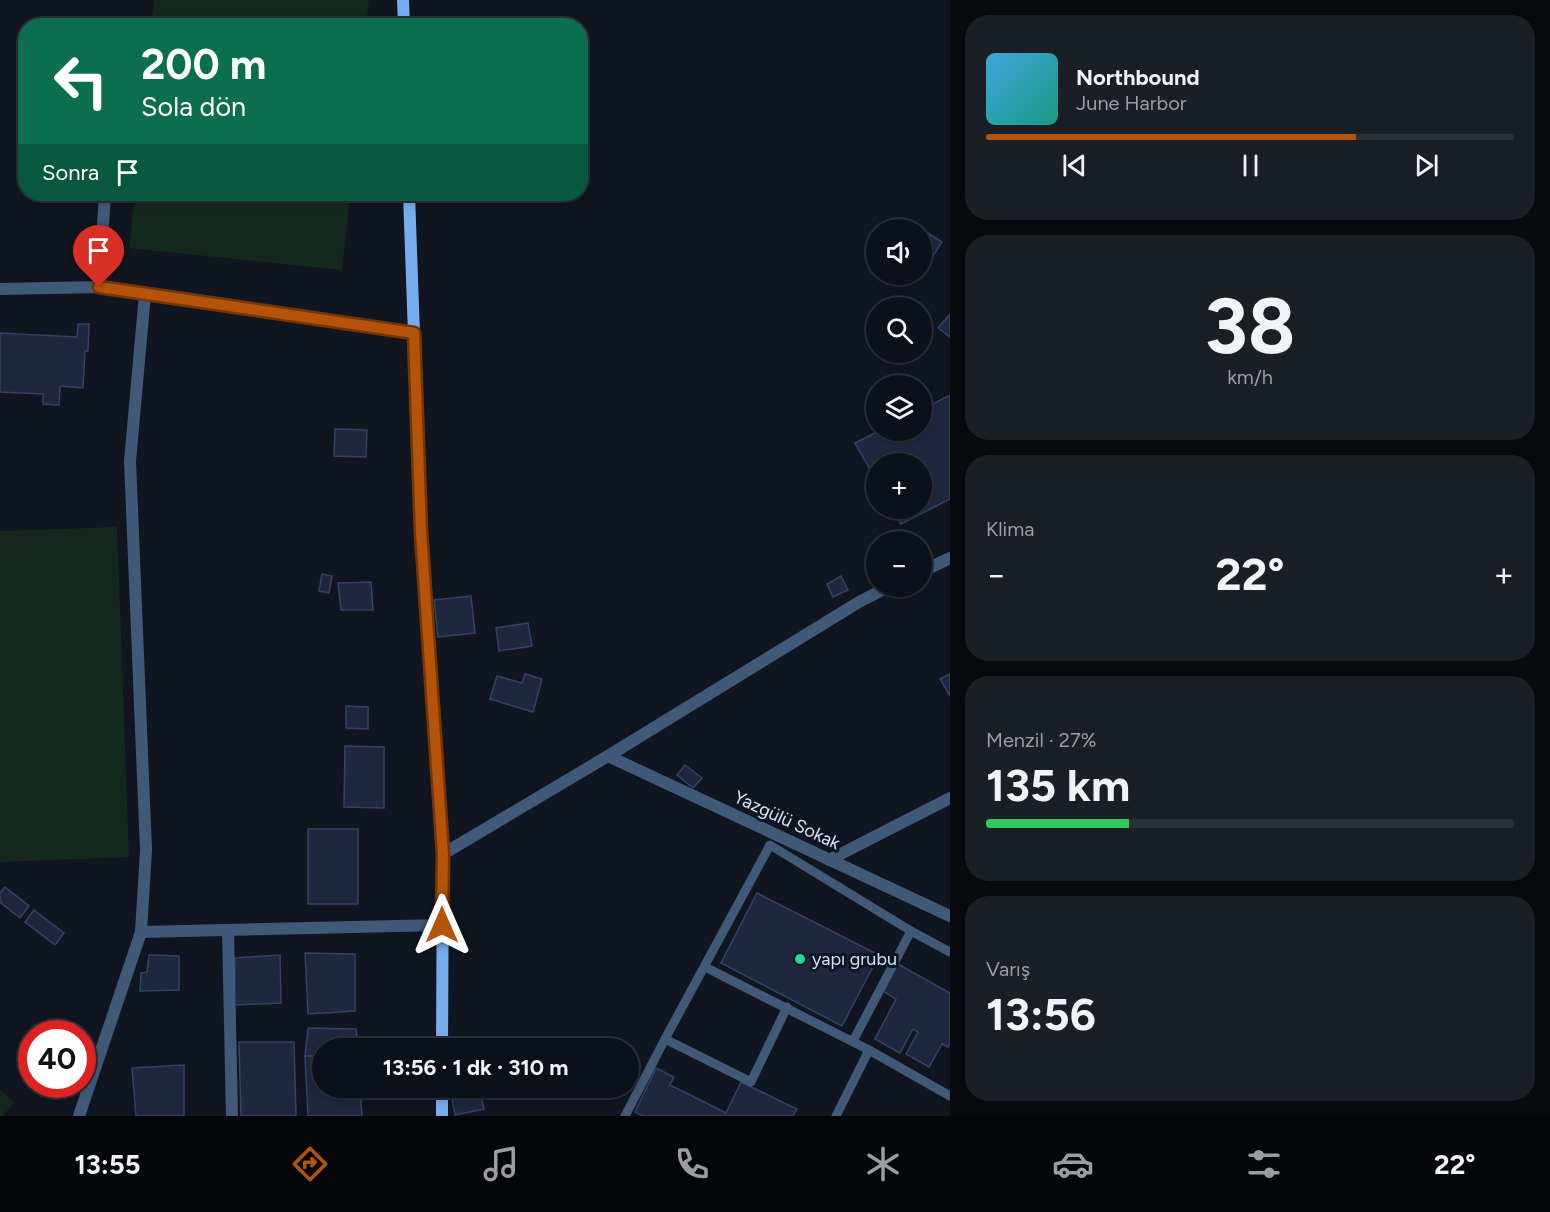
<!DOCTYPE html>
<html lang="tr">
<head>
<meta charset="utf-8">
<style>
	:root { --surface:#0c1018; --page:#1a1e25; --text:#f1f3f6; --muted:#9a9da2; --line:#2c3037; --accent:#b45309 }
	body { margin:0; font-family:Figtree,sans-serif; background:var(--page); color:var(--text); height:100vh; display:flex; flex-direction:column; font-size:22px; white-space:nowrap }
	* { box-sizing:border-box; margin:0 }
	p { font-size:20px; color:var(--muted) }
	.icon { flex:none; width:33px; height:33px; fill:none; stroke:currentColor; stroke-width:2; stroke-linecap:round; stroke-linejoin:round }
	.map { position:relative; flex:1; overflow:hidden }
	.panel { display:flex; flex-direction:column; gap:15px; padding:15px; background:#07090d; width:600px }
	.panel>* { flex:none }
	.top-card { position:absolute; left:18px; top:18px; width:570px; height:183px; border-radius:24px; box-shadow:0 3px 9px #0003,0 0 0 2px var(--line); background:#0b6e4f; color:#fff; overflow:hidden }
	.buttons { position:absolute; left:866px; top:219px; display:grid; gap:12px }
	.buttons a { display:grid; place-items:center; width:66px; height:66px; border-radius:50%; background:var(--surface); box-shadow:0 3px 9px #0003,0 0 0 2px var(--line); font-size:30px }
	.speed { position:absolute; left:18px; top:1020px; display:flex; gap:12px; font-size:30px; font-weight:700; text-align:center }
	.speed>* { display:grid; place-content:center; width:78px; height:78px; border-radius:50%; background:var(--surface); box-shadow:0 3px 9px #0003,0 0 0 2px var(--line); line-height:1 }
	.speed .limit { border:9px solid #d22; background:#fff; color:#111 }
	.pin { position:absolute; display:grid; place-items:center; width:51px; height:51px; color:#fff; margin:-62px -26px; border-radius:50% 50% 50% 0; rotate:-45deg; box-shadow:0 0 6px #0007 }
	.pin .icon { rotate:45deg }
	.me { position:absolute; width:66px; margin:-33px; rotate:0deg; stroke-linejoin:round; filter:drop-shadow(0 0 4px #0008) }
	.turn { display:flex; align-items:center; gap:21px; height:126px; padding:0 24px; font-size:27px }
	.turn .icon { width:78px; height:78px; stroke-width:2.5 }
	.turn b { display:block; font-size:42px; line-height:51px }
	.then { display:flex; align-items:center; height:57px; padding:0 24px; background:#0003; gap:12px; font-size:22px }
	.big { font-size:45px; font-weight:700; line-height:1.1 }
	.panel .card { flex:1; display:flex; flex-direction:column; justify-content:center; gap:9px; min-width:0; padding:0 21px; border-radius:24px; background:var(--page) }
	.panel .dial { align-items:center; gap:0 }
	.dial b { font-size:78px; line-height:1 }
	.song { display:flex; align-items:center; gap:18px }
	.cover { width:72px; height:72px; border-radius:9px; background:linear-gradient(135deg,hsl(200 70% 55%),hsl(170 70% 35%)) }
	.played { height:6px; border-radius:3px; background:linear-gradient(90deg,var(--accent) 70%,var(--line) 70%) }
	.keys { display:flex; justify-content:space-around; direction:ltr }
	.heat { display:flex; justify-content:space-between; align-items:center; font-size:33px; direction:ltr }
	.charge { height:9px; border-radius:4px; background:linear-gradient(90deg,#34c759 27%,var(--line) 0) }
	.trip { position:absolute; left:312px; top:1038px; width:327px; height:60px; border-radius:30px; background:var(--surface); box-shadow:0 3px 9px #0003,0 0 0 2px var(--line); font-weight:700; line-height:60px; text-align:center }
	.menu { display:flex; height:96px; justify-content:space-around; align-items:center; background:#05060a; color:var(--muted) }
	.menu .icon { width:42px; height:42px }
	.menu .current { color:var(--accent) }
	.menu b { font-size:27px; color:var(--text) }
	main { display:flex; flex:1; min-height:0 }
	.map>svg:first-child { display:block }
	.green { fill:#14291e }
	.building { fill:#1e273e; stroke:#334267; stroke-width:1.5 }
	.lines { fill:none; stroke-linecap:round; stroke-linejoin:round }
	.lane { stroke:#415979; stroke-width:9 }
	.street { stroke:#415979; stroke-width:12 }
	.secondary { stroke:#77adee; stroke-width:12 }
	.route-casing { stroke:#753606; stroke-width:15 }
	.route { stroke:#b45309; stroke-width:10 }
	.poi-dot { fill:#1cdd93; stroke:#101520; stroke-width:2 }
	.labels { text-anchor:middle; stroke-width:6; stroke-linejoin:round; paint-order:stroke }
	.street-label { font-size:18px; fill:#d4e2f9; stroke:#101520 }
	.poi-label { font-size:18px; fill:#d4e2f9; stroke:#101520; text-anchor:start }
</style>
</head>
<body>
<main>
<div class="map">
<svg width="950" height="1116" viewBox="0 0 950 1116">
	<rect width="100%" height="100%" fill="#101520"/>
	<g class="green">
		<polygon points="154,0 369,0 366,25 151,25"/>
		<polygon points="135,194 350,194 342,270 129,248"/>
		<polygon points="117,527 129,857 0,862 0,531"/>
		<polygon points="0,1090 14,1102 3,1116 0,1116"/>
	</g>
	<g class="building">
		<polygon points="425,17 452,23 451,26 423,26"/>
		<polygon points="920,228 942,242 925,268 921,266"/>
		<polygon points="950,314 950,337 938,328"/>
		<polygon points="78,324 89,324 88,351 85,351 83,388 60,386 59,405 43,404 43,394 0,392 0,333 77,337"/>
		<polygon points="950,395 950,499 901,524 892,508 921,508 921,464 876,464 876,480 855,443 880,430 921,430 921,410"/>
		<polygon points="335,429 367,430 366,457 334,456"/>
		<polygon points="322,574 332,576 329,593 319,591"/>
		<polygon points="841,576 848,590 833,597 827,584"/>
		<polygon points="371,582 373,610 341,610 338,583"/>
		<polygon points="471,596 475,633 438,637 434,600"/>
		<polygon points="528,623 532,646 499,651 496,628"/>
		<polygon points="525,674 542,679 533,712 490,699 497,676 522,683"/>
		<polygon points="950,674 950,696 940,679"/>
		<polygon points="346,706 368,707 368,729 346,728"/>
		<polygon points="345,746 384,747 384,808 344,807"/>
		<polygon points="685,765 702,778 693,788 677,775"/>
		<rect x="308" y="829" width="50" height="75"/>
		<polygon points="5,887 29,906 20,918 0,902 0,893"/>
		<polygon points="757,893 879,955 842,1026 721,963"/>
		<polygon points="34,910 64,933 55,945 25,922"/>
		<polygon points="305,953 355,954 355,1011 308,1014"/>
		<polygon points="149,955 179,956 179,990 140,991 141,973 147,972"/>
		<polygon points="280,955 281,1003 234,1005 235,958"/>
		<polygon points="896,963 950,993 950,1044 948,1047 942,1044 929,1067 906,1054 918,1032 913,1029 900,1053 875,1039 896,999 881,990"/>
		<polygon points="308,1028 356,1029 358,1048 322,1048 322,1056 305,1056"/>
		<polygon points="239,1042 294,1042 296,1116 241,1116"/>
		<polygon points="305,1056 322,1056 322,1088 360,1088 362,1116 308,1116"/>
		<polygon points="184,1065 184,1116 136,1116 132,1068"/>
		<polygon points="656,1068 674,1077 670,1085 726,1113 741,1082 797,1109 793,1116 643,1116 635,1112"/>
		<polygon points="450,1088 479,1088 484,1109 455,1115"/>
	</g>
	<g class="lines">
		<g class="lane">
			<polyline points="705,967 869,1050 950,1096"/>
			<polyline points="665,1039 751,1082 787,1007"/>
			<polyline points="853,1041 911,931"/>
			<polyline points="625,1116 665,1039 770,845 911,931 950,952"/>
			<polyline points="836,1116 869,1050"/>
		</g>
		<g class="street">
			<polyline points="99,287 105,194"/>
			<polyline points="0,289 99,287 414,333"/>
			<polyline points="921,572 950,558"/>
			<polyline points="608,756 950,916"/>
			<polyline points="443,854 608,756 859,602 890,586"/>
			<polyline points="829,860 950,798"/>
			<polyline points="228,930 232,1116"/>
			<polyline points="141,932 442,925"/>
			<polyline points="79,1116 141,932 146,850 130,461 145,294"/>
		</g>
		<g class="secondary">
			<polyline points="403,0 404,26"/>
			<polyline points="409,194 421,532 443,854 442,1048"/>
			<polyline points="442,1116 442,1088"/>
		</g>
	</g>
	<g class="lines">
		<g class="route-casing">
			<polyline id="route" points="99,287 414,333 421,532 443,854 442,925"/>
		</g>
		<use href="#route" class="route"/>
	</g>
	<circle class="poi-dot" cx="800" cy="959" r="6"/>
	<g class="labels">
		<g class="street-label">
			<text transform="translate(787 820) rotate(25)" y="6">Yazgülü Sokak</text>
		</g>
		<g class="poi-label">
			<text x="812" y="965">yapı grubu</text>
		</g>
	</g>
</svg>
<div class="buttons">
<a><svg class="icon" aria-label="sound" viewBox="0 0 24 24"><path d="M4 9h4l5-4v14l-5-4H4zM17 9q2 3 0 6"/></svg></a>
<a><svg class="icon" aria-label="search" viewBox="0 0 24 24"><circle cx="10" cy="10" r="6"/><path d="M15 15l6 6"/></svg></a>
<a><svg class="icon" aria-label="layers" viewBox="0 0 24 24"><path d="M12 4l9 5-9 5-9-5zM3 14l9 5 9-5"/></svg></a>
<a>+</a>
<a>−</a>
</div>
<div class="speed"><div class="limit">40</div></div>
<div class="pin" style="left:99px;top:287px;background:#d93025"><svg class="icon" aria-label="arrive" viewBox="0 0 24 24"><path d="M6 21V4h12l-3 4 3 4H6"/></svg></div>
<svg class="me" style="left:442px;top:925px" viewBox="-20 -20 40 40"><path d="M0-17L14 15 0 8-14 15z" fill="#b45309" stroke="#fff" stroke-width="4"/></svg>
<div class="trip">13:56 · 1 dk · 310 m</div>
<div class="top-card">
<div class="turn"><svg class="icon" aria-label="left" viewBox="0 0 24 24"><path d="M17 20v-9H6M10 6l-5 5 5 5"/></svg><div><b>200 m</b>Sola dön</div></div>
<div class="then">Sonra<svg class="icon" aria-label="arrive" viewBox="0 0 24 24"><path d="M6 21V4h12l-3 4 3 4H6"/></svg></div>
</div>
</div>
<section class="panel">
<div class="card">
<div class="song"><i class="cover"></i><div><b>Northbound</b><p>June Harbor</p></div></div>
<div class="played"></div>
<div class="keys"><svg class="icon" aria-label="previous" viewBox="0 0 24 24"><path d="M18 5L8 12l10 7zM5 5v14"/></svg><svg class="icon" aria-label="pause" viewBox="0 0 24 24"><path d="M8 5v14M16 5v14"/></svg><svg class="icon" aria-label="next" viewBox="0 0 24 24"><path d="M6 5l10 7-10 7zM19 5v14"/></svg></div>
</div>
<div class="card dial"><b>38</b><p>km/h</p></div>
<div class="card"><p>Klima</p>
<div class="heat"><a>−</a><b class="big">22°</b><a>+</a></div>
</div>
<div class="card"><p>Menzil · 27%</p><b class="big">135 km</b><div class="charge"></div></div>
<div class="card"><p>Varış</p><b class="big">13:56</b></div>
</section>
</main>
<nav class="menu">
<b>13:55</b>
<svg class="icon current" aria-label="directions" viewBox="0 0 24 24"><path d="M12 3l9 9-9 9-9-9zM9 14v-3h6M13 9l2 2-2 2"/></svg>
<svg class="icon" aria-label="music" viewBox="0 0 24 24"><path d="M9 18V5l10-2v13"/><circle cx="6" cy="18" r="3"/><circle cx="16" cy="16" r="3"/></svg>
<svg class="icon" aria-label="phone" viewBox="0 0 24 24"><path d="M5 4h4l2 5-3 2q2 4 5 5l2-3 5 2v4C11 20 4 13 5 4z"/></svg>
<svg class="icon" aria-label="climate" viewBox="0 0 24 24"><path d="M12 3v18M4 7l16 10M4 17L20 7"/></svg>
<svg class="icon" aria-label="car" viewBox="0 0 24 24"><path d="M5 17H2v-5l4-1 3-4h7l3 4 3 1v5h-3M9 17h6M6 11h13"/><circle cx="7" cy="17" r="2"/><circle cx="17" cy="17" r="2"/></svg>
<svg class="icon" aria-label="filters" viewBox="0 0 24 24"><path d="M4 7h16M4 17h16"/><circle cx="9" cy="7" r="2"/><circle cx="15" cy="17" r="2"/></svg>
<b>22°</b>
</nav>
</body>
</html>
